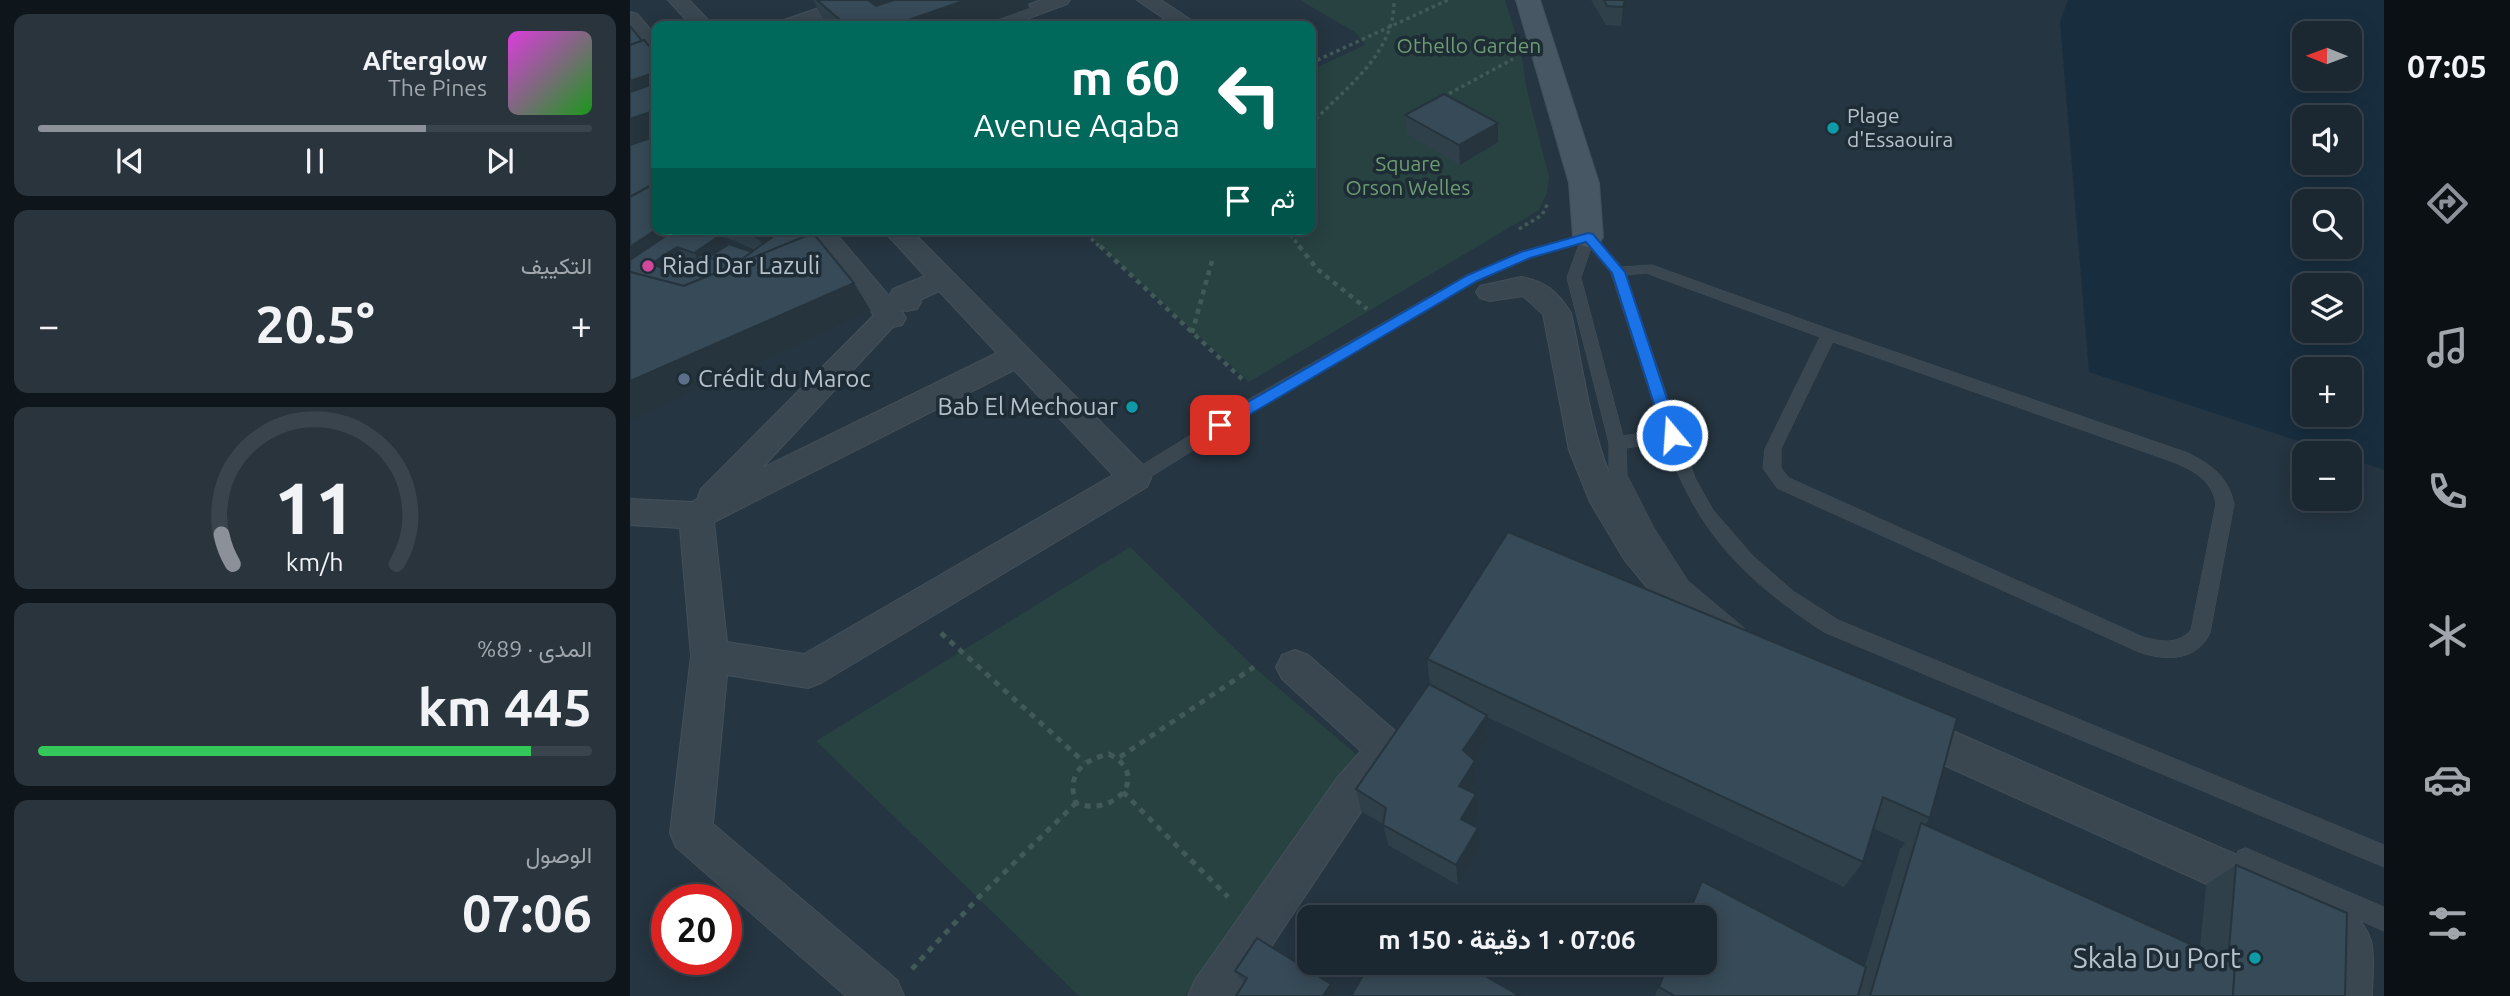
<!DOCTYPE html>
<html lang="ar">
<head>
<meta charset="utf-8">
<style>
	:root { --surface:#1c2831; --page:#29343d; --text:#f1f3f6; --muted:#a0a6ab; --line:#3a444d; --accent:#8c9099 }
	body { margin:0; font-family:Ubuntu,Vazirmatn,sans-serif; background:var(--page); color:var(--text); direction:rtl; height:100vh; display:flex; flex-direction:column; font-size:26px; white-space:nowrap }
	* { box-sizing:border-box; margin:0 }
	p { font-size:23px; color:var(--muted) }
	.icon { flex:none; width:38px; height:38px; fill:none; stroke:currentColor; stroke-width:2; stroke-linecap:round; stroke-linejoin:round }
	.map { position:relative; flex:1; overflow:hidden; direction:ltr }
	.panel { display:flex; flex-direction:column; gap:14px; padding:14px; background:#0f161b; width:630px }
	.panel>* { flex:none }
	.banner { position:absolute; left:21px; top:21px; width:665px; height:214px; border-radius:14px; box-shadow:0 4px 18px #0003,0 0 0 2px var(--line); direction:rtl; background:#00695c; color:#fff; overflow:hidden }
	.needle { width:46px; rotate:271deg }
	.tools { position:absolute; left:1662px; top:21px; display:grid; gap:14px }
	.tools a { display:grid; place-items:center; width:70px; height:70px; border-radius:14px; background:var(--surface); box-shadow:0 4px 18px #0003,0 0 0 2px var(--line); font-size:35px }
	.speed { position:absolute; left:21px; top:884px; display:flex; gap:14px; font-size:35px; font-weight:700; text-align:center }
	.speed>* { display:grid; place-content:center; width:91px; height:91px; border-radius:50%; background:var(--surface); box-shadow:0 4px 18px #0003,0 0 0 2px var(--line); line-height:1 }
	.speed .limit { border:10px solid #d22; background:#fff; color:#111 }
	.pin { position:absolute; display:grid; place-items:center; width:60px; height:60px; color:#fff; margin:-30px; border-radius:14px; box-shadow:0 4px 10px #0006 }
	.me { position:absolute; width:77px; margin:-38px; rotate:342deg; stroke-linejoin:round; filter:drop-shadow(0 0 5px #0008) }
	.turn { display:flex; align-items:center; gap:24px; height:147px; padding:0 21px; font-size:32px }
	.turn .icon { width:91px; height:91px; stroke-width:2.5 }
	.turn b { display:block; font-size:49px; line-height:60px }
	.then { display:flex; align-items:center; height:66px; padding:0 21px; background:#0003; gap:14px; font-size:26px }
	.big { font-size:52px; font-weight:700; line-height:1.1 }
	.panel .tile { flex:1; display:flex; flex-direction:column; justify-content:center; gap:10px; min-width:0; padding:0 24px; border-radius:14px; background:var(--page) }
	.panel .dial { align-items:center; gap:0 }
	.dial svg { height:182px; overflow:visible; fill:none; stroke:var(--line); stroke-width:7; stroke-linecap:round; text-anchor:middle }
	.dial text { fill:var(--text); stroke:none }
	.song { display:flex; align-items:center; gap:21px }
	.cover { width:84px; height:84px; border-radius:10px; background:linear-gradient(135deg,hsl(300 70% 55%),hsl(120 70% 35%)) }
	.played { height:7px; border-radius:4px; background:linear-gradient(90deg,var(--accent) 70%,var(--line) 70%) }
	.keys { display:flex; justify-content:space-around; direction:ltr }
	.heat { display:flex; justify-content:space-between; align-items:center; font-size:38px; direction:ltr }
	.charge { height:10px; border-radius:5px; background:linear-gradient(90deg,#34c759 89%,var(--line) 0) }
	.trip { position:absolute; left:667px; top:905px; width:420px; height:70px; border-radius:14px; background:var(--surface); box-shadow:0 4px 18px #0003,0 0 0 2px var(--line); font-weight:700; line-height:70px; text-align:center; direction:rtl }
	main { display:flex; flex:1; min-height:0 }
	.tabs { display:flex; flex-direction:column; width:126px; justify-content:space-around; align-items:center; background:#0b1014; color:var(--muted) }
	.tabs .icon { width:49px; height:49px }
	.tabs .current { color:var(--accent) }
	.tabs b { font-size:32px; color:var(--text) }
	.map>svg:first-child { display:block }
	.green { fill:#274241 }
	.water { fill:#182e3f; fill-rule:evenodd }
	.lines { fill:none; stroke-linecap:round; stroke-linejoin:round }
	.lane-casing { stroke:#43505a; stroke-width:1 }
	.street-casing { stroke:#43505a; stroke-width:2 }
	.secondary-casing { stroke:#43505a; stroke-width:2 }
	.path-far2 { stroke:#415a58; stroke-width:3.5; stroke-dasharray:3.5 3.5; stroke-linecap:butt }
	.path-far1 { stroke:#415a58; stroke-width:4.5; stroke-dasharray:5 5; stroke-linecap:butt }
	.path { stroke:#415a58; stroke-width:5; stroke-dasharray:6 6; stroke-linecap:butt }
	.lane { fill:#3a4751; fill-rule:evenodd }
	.street { fill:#3a4751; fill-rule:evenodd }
	.secondary { fill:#485764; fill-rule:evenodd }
	.wall { fill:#2f404b; fill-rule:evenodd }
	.shaded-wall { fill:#26343d }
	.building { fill:#374a57; stroke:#26343d; stroke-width:2 }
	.route { fill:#1a73e8; stroke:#114b97; stroke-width:2 }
	.culture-dot { fill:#0f9aa8; stroke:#1e2c36; stroke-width:2.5 }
	.hotel-dot { fill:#d1479c; stroke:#1e2c36; stroke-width:2.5 }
	.service-dot { fill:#5c6f8a; stroke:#1e2c36; stroke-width:2.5 }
	.labels { text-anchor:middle; stroke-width:7; stroke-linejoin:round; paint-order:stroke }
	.far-park-label { font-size:21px; fill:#6d9c71; stroke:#1e2c36 }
	.far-poi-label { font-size:21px; fill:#b6c2cb; stroke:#1e2c36; text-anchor:start }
	.poi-label { font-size:24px; fill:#b6c2cb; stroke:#1e2c36; text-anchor:start }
	.near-poi-label { font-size:28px; fill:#b6c2cb; stroke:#1e2c36; text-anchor:end }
</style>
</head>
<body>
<main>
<nav class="tabs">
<b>07:05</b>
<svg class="icon current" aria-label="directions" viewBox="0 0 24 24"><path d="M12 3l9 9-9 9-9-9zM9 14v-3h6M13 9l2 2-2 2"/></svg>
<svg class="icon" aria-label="music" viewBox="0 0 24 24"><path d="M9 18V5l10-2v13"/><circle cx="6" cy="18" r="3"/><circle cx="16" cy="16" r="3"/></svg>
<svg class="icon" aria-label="phone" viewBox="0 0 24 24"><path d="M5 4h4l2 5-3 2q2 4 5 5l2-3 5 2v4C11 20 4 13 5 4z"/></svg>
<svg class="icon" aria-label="climate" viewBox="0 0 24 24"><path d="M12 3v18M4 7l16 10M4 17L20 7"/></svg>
<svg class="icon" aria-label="car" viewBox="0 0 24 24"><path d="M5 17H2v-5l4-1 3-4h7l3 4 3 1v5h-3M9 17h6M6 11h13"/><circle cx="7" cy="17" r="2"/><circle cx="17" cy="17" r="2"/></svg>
<svg class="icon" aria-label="filters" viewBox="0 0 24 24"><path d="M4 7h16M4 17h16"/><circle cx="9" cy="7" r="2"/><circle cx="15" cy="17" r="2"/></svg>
</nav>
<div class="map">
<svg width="1754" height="996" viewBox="0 0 1754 996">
	<rect width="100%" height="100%" fill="#253541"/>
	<g class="green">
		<polygon points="670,0 875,0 891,51 896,86 919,177 917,193 909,210 619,382 452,229 681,229 681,70 735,45 726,33"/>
		<polygon points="500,547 624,667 734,761 555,996 449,996 186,741"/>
	</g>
	<path class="water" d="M 1438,0 L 1754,0 L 1754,470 L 1720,458 L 1720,453 L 1705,453 L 1459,372 L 1430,22 ZM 1675,33 L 1720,33 L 1720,79 L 1675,79 ZM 1675,117 L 1720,117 L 1720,163 L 1675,163 ZM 1675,201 L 1720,201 L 1720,247 L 1675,247 ZM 1675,285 L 1720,285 L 1720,331 L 1675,331 ZM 1675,369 L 1720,369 L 1720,415 L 1675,415 Z"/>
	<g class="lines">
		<g class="lane-casing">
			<g id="lane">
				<path d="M 958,233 L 963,234 L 992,267 L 1022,265 L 1204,331 L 1558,453 C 1582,465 1598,477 1604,504 L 1580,633 C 1566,662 1535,661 1509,652 L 1147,488 L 1133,468 L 1135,449 L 1190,337 L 1016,273 L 996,275 L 1065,478 L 1083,510 L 1123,556 L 1163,591 L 1208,620 L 1754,845 L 1754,867 L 1194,632 C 1116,581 1066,532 1036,442 L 996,448 L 997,475 L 1024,528 L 1058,581 L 1114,628 L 1117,634 L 1114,640 L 1107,642 L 1100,640 L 1044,591 L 1011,538 L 979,475 L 979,443 L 937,278 L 949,244 L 900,258 L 847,281 L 638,403 L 511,483 L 499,483 L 496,478 L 499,473 L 626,395 L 837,275 L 890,252 ZM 961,249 L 981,273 L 1032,430 L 993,436 L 951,278 ZM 1203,342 L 1546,463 C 1566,472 1582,481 1586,504 L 1561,630 C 1547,645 1532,642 1513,637 L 1159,478 L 1151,468 L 1151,449 Z"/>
				<polygon points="1616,848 1754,907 1754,931 1608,867 1605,859 1608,851"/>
			</g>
		</g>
		<g class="street-casing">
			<g id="street">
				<polygon points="38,0 59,0 84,26 62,26"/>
				<polygon points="212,0 242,0 239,4 175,26 144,26 148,22"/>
				<polygon points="411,0 440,0 437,4 378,26 348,26 352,22"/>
				<polygon points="507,0 531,0 570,26 545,26"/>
				<polygon points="0,12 7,14 26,36 26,56 18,55 0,32"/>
				<path d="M 170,229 L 202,229 L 259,296 L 263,289 L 295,276 L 252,229 L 280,229 L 517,469 L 521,478 L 517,487 L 191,683 L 178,688 L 97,675 L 83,824 L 267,980 L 274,996 L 216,996 L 46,847 L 40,833 L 61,656 L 50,528 L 0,525 L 0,499 L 62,502 L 67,499 L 71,489 L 244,315 L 186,243 C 171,255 157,270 137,265 L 133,259 L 137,253 ZM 309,291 L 367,353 L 132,468 L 263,327 L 272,325 L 276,318 L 271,310 L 277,311 L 287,309 L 291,302 L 290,300 ZM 384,370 L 483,475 L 174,654 L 97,642 L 84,522 Z"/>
				<path d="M 891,277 C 915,281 928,292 941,313 C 953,367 959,423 980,475 C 1003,533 1051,580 1092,625 L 1097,636 L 1092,647 L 1079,652 L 1066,647 L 994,559 L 960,502 L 939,450 L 913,314 L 893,296 L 860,301 L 850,298 L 846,292 L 850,286 Z"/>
				<polygon points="665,650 678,655 772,737 778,750 772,763 735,806 608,996 558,996 565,980 707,778 731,751 652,679 646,667 652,655"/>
				<polygon points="1279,712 1653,875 1660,890 1653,905 1638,912 1623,905 1265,743 1259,730 1265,717"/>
				<path d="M 1681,888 C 1705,897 1733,915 1741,941 C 1745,957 1742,979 1742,996 L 1696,996 L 1697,952 L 1674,929 L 1665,926 L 1659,910 L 1665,894 Z"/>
			</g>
		</g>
		<g class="secondary-casing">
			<polygon id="secondary" points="886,0 910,0 969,183 973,237 969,244 958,247 947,244 943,237 939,183"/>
		</g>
		<g class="path-far2">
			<polyline points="681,63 818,0"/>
			<polyline points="813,97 883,59"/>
			<path d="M 681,124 C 715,88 765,54 764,0"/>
			<polyline points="451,229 471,248"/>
			<polyline points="656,229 671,248"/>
			<polyline points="889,229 912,215 918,203"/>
		</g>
		<g class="path-far1">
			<polyline points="470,246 612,379"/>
			<polyline points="669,246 687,269 737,309"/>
			<polyline points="562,333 582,261"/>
		</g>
		<g class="path">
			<polyline points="311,633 454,762"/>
			<path d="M 479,754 C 522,776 484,818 446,803 C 436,775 452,760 479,754 Z"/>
			<polyline points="490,757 624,667"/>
			<polyline points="493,792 598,897"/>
			<polyline points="282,969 349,897 446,803"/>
		</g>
		<use href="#lane" class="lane"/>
		<use href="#street" class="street"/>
		<use href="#secondary" class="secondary"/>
	</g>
	<g class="wall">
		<polygon points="183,0 335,0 399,8 348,26 200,26 193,19"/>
		<polygon points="961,0 998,0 991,26 976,25"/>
		<polygon points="775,115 868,123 868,142 830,165 777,134"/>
		<path d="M 0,145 L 26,229 L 178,229 L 241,311 L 0,421 ZM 95,237 L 125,250 L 122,252 L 99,244 Z"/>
		<polygon points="878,532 1300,818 1295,825 1570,948 1576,885 1606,865 1715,996 1025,996 1038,962 1235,966 1270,849 1275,843 1243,828 1233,862 1214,887 857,717 858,738 844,760 845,761 846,783 841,792 847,816 842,825 849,848 828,885 758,845 753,824 731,811 726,789 800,685 797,659"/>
		<polygon points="605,971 701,984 706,995 614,983"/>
	</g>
	<g class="shaded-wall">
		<polygon points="235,0 272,0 246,23"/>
		<polygon points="336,0 397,0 399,8 348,26 261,26"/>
		<polygon points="995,0 998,0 991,26 993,7"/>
		<polygon points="26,72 26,107 0,116 0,81"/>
		<polygon points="26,110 26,135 0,144 0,119"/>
		<polygon points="868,123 868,142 830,165 829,145"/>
		<polygon points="27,229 81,229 47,247 62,267 37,284 0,278 0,247"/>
		<polygon points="140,229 176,229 142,258 128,238"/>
		<polygon points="92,234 106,254 71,262 64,253"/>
		<polygon points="224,283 241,311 0,421 0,381"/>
		<polygon points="857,715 858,738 835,773 833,750"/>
		<polygon points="845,761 846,783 831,808 829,786"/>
		<polygon points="846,794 847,816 833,840 831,819"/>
		<polygon points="848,828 849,848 828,885 826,865"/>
		<polygon points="701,984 706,995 693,996"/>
	</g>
	<g class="building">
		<polygon points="187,0 238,0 246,6 264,0 336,0 261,26 217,26"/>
		<polygon points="974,0 995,0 993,7 977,6"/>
		<polygon points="328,19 337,26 307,26"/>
		<polygon points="0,26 12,41 0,45"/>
		<polygon points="14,40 26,54 26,72 0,81 0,45"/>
		<polygon points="26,83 26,110 0,119 0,92"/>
		<polygon points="814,94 868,123 829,145 775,115"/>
		<polygon points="26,136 26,189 20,186 0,197 0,145"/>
		<polygon points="20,186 26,189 27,229 0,247 0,197"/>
		<polygon points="46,229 80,229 92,234 64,253 47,247 21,264 45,273 71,255 103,265 154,229 178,229 181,234 54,286 0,272 0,260"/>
		<polygon points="108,229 140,229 128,238"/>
		<polygon points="183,233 224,283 0,381 0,272 54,286"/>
		<polygon points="99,244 122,252 103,265 79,257"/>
		<polygon points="878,532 1327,718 1300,818 1253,797 1233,862 797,659"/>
		<polygon points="799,684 857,715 833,750 845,761 829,786 846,794 831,819 848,828 826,865 753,825 756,808 726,789"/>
		<polygon points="1291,823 1605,964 1603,996 1240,996"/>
		<polygon points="1606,865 1717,913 1715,996 1603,996 1605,964 1598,961"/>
		<polygon points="1072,881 1236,967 1228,996 1045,996 1029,987 1039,962 1074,962 1074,917 1057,917"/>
		<polygon points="627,938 701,984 693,996 606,996 617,978 605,971"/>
		<polygon points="741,962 759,962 772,970 776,962 831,962 890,996 721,996"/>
	</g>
	<polygon class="route" points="958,233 963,234 995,272 1049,435 1047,439 1036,439 1034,435 982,273 956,242 900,258 847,281 595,429 585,429 582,425 585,421 838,275 891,252"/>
	<g class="culture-dot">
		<circle cx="1203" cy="128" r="7"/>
		<circle cx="502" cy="407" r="7"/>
		<circle cx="1625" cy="958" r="7"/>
	</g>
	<circle class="hotel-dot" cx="18" cy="266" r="7"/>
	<circle class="service-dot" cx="54" cy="379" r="7"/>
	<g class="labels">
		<g class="far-park-label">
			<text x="839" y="53">Othello Garden</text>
			<text x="778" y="171">Square<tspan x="778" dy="24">Orson Welles</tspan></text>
		</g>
		<g class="far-poi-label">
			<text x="1217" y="123">Plage<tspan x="1217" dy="24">d'Essaouira</tspan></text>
		</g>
		<g class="poi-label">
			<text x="32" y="274">Riad Dar Lazuli</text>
			<text x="68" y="387">Crédit du Maroc</text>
			<text x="488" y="415" text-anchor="end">Bab El Mechouar</text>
		</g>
		<g class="near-poi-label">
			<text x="1611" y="968">Skala Du Port</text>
		</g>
	</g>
</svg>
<div class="tools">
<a><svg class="needle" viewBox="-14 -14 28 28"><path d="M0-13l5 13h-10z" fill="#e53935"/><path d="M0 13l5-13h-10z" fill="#a0a6ab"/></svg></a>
<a><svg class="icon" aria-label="sound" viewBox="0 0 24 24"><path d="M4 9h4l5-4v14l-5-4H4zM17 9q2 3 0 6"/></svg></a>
<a><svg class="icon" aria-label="search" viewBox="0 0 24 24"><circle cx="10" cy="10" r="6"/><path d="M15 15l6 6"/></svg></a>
<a><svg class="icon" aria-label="layers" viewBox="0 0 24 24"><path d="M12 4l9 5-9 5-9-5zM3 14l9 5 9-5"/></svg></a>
<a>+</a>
<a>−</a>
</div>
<div class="speed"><div class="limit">20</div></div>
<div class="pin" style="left:590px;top:425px;background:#d93025"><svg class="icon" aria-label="arrive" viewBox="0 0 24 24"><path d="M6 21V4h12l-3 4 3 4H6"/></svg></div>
<svg class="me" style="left:1042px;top:435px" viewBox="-20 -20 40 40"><circle r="17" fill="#1a73e8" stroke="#fff" stroke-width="3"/><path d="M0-11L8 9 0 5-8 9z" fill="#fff"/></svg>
<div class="trip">07:06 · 1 دقيقة · 150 m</div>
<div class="banner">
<div class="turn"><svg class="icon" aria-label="left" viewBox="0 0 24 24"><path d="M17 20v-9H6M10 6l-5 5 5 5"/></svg><div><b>60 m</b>Avenue Aqaba</div></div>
<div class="then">ثم<svg class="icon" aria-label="arrive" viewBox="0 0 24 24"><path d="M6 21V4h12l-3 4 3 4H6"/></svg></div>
</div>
</div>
<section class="panel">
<div class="tile">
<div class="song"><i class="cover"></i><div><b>Afterglow</b><p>The Pines</p></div></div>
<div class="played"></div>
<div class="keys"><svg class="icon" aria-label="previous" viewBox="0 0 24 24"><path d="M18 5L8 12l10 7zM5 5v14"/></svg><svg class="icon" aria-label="pause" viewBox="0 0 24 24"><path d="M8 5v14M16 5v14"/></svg><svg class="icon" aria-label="next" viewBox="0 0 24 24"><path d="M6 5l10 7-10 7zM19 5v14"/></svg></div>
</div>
<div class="tile"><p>التكييف</p>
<div class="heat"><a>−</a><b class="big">20.5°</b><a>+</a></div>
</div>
<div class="tile dial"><svg viewBox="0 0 100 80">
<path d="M14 69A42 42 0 1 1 86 69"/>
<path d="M14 69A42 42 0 0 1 9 56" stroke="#8c9099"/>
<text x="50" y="56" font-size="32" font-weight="700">11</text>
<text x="50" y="72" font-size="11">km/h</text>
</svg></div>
<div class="tile"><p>المدى · 89%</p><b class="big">445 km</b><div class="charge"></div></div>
<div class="tile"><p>الوصول</p><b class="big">07:06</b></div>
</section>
</main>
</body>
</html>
